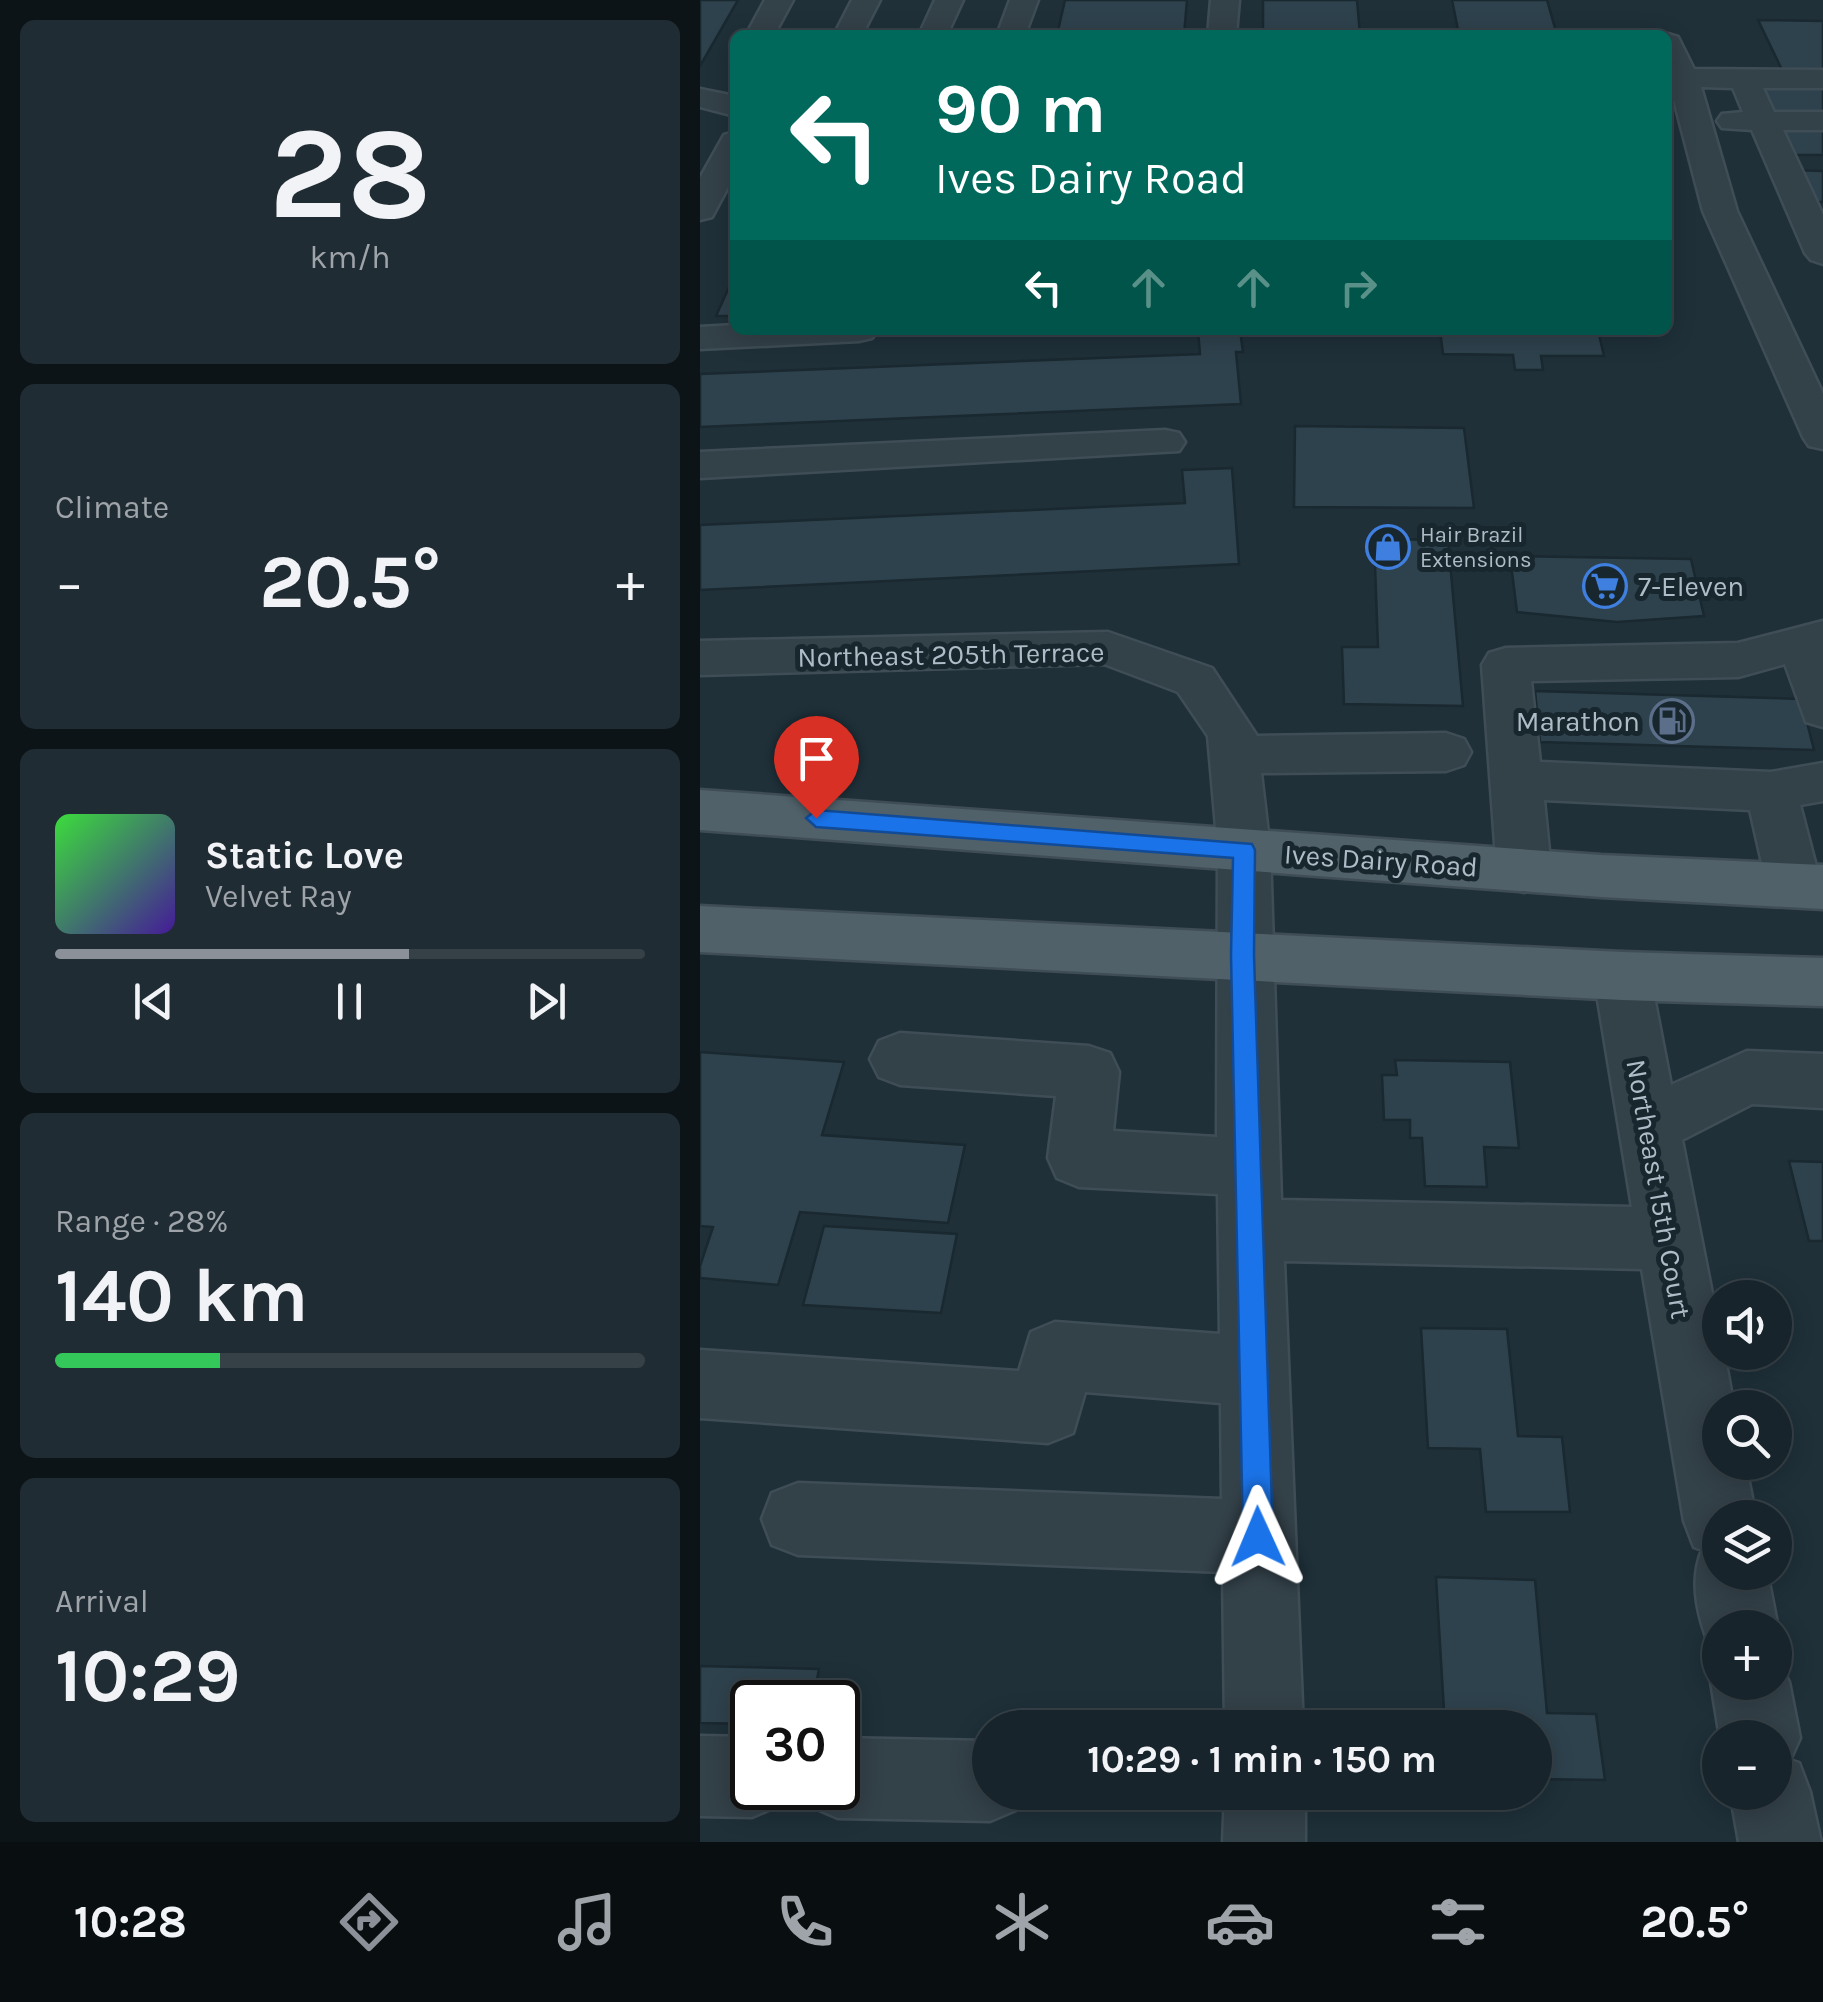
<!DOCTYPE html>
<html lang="en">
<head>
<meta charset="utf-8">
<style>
	:root { --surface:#17242b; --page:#202c33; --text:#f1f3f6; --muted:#9ea4a9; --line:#364147; --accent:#8c9099 }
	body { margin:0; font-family:Karla,sans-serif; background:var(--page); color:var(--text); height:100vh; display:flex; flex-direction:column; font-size:38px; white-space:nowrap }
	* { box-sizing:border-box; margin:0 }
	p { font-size:32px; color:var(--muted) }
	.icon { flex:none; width:55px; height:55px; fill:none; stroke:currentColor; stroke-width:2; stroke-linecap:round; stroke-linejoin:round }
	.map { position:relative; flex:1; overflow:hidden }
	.side { display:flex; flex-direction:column; gap:20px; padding:20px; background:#0d1418; width:700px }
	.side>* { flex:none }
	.hud { position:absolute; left:30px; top:30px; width:942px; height:305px; border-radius:15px; box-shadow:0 5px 25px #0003,0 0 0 2px var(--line); background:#00695c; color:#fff; overflow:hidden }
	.fabs { position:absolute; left:1002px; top:1280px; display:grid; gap:20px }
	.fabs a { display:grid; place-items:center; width:90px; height:90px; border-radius:50%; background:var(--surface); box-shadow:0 5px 25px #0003,0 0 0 2px var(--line); font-size:50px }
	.speed { position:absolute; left:30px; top:1680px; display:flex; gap:20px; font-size:50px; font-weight:700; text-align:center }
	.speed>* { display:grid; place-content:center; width:130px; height:130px; border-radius:50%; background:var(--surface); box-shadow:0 5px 25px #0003,0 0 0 2px var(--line); line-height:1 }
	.speed .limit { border:5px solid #111; border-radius:15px; background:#fff; color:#111 }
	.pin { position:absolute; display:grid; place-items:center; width:85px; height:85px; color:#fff; margin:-102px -42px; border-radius:50% 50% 50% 0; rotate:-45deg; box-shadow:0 0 10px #0007 }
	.pin .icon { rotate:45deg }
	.me { position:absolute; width:110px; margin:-55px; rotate:359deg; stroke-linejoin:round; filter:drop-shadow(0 0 8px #0008) }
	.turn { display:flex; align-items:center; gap:35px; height:210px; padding:0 40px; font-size:45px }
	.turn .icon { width:130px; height:130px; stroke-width:2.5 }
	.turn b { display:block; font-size:70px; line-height:85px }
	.lanes { display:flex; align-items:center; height:95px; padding:0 40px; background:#0003; justify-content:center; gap:50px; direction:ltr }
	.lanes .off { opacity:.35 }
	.big { font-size:75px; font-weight:700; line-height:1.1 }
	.side .card { flex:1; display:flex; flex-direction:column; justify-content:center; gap:15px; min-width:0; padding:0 35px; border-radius:15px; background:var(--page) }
	.side .dial { align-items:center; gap:0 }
	.dial b { font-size:130px; line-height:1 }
	.song { display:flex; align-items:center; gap:30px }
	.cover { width:120px; height:120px; border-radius:15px; background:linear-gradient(135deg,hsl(120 70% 55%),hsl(260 70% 35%)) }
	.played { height:10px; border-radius:5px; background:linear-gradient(90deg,var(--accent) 60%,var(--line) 60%) }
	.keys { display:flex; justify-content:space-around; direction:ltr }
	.heat { display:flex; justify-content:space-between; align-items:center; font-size:55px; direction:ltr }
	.charge { height:15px; border-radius:8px; background:linear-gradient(90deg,#34c759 28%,var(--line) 0) }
	.trip { position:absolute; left:272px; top:1710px; width:580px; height:100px; border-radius:50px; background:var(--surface); box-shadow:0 5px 25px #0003,0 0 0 2px var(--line); font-weight:700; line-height:100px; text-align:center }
	.dock { display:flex; height:160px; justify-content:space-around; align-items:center; background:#090e11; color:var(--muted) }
	.dock .icon { width:70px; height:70px }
	.dock .on { color:var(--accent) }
	.dock b { font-size:45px; color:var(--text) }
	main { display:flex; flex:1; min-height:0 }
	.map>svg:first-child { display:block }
	.building { fill:#2e424d; stroke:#1a2830; stroke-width:2.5 }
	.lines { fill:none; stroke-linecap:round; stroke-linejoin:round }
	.minor-casing { stroke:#3f4d56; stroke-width:5 }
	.major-casing { stroke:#3f4d56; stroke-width:5 }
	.minor { fill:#334149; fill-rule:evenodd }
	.major { fill:#50616a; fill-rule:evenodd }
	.route { fill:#1a73e8; stroke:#114b97; stroke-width:2.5 }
	.labels { text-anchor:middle; stroke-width:10; stroke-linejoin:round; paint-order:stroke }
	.far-poi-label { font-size:22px; fill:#adbcc6; stroke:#18262e; text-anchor:start }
	.poi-label { font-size:28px; fill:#adbcc6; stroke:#18262e; text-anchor:start }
	.street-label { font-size:28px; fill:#adbcc6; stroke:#18262e }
</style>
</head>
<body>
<main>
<section class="side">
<div class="card dial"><b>28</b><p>km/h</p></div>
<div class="card"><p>Climate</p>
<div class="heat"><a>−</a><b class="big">20.5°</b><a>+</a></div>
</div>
<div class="card">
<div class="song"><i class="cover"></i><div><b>Static Love</b><p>Velvet Ray</p></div></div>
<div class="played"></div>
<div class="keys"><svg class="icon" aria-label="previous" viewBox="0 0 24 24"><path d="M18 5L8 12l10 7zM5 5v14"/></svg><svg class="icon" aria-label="pause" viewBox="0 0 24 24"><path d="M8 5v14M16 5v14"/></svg><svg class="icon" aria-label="next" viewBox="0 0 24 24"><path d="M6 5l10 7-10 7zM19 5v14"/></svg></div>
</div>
<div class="card"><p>Range · 28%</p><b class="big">140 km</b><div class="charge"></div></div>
<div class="card"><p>Arrival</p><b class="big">10:29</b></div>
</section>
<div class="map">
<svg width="1123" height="1842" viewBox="0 0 1123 1842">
	<rect width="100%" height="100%" fill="#1f3039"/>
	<g class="building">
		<polygon points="0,0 38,0 0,66"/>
		<polygon points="365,0 487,0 484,35 357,35"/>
		<polygon points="563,0 657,0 660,35 563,35"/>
		<polygon points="752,0 847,0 857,35 759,35"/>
		<polygon points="1058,20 1123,21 1123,74 1084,74"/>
		<polygon points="1050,86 1123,87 1123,113 1062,113"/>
		<polygon points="1069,126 1123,127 1123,155 1082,155"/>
		<polygon points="1092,170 1123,171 1123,202 1106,202"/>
		<polygon points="35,274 35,316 16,316"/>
		<polygon points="498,330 540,330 543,352 536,352 541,404 0,427 0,374 500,354"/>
		<polygon points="740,330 898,330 904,356 841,356 843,370 815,370 813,355 743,354"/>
		<polygon points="595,426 764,428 774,508 594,507"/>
		<polygon points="532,468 539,564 0,590 0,525 485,503 482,470"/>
		<polygon points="674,539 748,540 763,706 644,704 642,647 678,647"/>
		<polygon points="810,556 991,559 1004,616 917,622 817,612"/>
		<polygon points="835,691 1101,699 1114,750 840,742"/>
		<polygon points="0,1052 144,1062 122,1135 265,1145 248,1223 100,1212 78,1285 0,1278 0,1266 13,1227 0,1226"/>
		<polygon points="695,1060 810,1062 819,1148 784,1147 787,1187 725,1186 722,1138 710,1138 710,1120 684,1120 682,1075 697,1075"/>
		<polygon points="1089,1161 1123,1162 1123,1241 1109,1241"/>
		<polygon points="124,1226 257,1234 241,1313 103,1305"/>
		<polygon points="721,1328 807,1329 818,1436 862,1437 870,1512 786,1512 780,1449 728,1448"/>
		<polygon points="736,1577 835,1580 847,1713 896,1714 905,1780 835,1779 835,1728 745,1728"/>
		<polygon points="0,1666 119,1669 113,1702 52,1702 52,1724 0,1723"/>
	</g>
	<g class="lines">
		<g class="minor-casing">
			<g id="minor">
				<polygon points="65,0 93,0 74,35 46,35"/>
				<polygon points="152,0 180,0 162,35 134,35"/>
				<polygon points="235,0 263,0 247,35 219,35"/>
				<polygon points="310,0 338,0 325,35 297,35"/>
				<polygon points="511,0 539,0 536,35 508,35"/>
				<polygon points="968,34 978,37 994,69 1123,70 1123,88 1063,88 1074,112 1123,112 1123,130 1083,130 1123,215 1123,264 1111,260 1105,253 1052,130 1022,128 1017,121 1022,114 1043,112 1033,88 1001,87 1037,211 1123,394 1123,449 1109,446 1103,437 1003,211 968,77"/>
				<polygon points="0,89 35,96 35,116 0,107"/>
				<polygon points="35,132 35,174 12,217 0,220 0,178 24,135"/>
				<polygon points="35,325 35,330 178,330 172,338 159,341 0,349 0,327"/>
				<polygon points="465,430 479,433 485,442 479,451 0,478 0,452"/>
				<polygon points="1123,621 1123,727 1106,722 1085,664 1038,677 831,681 840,762 1071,772 1123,763 1123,801 1100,805 1121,885 1113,900 1094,907 1075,900 1067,885 1050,810 844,800 851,871 843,886 824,892 805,886 797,871 782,665 789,653 806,648 1038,643"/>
				<path d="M 408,632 L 512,668 L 557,736 L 746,733 L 764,739 L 771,752 L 764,765 L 746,771 L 561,773 L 570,850 L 581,1200 L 932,1207 L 894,976 L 902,959 L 922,952 L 942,959 L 950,976 L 971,1085 L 1047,1051 L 1123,1054 L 1123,1108 L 1052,1104 L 982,1140 L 1020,1334 L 1020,1352 L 1024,1352 L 1034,1408 L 1020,1408 L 1020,1462 L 1045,1462 L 1056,1518 L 1020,1518 L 1020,1572 L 1067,1572 L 1078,1628 L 1075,1635 L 1075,1628 L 1020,1628 L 1020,1658 L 1013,1655 C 999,1621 988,1584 1002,1550 L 994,1547 L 984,1521 L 942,1269 L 584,1261 L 603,1728 L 525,1728 L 523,1572 L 98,1555 L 72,1545 L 62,1519 L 72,1493 L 98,1483 L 522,1499 L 521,1403 L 385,1392 L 373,1433 L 348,1443 L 0,1418 L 0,1350 L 319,1371 L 331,1332 L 355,1322 L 520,1334 L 518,1194 L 379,1187 L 357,1178 L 348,1158 L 356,1096 L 200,1085 L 179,1077 L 170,1059 L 179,1041 L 200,1033 L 389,1046 L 410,1053 L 419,1072 L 413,1131 L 517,1137 L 518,850 L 508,736 L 478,692 L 404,664 L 0,675 L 0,641 Z"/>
				<polygon points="1075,1654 1089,1682 1100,1738 1090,1760 1099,1763 1110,1792 1121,1842 1039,1842 1030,1792 1075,1792 1075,1738 1020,1738 1011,1682 1020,1661 1020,1682 1075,1682"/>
				<polygon points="0,1736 52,1737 52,1788 88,1788 80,1805 52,1817 0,1816"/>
				<polygon points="138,1738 290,1741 290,1792 325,1792 318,1809 290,1821 138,1818 110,1806 102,1788 138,1788"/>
				<polygon points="525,1792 605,1792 605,1842 523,1842"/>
			</g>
		</g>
		<g class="major-casing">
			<g id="major">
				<polygon points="0,790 901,855 1123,865 1123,909 901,897 0,830"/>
				<polygon points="0,906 922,952 1123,958 1123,1006 922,1000 0,952"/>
			</g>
		</g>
		<use href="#minor" class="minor"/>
		<use href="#major" class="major"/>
	</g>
	<polygon class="route" points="116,810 552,844 555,850 554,955 573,1537 569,1547 558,1552 548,1547 543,1537 531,955 533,858 116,827 106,818"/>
	<defs>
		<g id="shop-ring" transform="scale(2.25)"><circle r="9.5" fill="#18262e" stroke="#3f7fe0" stroke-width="1.5"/><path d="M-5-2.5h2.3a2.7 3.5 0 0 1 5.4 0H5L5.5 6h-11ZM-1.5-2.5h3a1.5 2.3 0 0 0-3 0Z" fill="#3f7fe0"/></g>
		<g id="supermarket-ring" transform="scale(2.25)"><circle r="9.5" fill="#18262e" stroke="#3f7fe0" stroke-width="1.5"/><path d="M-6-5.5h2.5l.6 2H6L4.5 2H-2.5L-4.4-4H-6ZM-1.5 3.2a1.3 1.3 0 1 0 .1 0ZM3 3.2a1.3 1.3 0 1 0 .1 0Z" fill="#3f7fe0"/></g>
		<g id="fuel-ring" transform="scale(2.25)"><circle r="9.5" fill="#18262e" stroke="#5c6f8a" stroke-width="1.5"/><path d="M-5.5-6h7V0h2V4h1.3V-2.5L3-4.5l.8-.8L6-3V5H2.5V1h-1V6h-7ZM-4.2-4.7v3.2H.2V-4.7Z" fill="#5c6f8a"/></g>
	</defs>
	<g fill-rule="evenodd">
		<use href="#shop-ring" x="688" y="547"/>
		<use href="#supermarket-ring" x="905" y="586"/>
		<use href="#fuel-ring" x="972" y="721"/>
	</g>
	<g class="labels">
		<g class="far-poi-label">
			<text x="720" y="542">Hair Brazil<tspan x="720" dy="25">Extensions</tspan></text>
		</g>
		<g class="poi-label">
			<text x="938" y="596">7-Eleven</text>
			<text x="940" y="731" text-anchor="end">Marathon</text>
		</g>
		<g class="street-label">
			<text transform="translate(251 654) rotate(-1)" y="10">Northeast 205th Terrace</text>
			<text transform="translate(681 860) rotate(4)" y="10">Ives Dairy Road</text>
			<text transform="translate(959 1189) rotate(80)" y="10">Northeast 15th Court</text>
		</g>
	</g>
</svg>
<div class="fabs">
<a><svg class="icon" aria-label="sound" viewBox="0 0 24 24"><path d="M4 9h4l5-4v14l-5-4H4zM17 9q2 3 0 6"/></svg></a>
<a><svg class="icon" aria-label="search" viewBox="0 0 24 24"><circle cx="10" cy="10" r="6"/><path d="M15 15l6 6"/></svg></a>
<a><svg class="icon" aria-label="layers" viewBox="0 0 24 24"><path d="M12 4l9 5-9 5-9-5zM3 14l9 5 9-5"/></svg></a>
<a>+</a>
<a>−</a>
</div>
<div class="speed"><div class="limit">30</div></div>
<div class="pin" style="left:116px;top:818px;background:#d93025"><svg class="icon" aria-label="arrive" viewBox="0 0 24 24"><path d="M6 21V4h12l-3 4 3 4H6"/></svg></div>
<svg class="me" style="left:558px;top:1537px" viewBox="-20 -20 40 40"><path d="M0-17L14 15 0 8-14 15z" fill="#1a73e8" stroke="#fff" stroke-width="4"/></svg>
<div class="trip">10:29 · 1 min · 150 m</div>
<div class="hud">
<div class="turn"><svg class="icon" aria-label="left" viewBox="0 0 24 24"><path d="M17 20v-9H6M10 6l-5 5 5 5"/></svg><div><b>90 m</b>Ives Dairy Road</div></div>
<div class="lanes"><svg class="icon" aria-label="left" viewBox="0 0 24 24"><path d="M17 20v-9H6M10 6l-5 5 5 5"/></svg><svg class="icon off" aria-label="ahead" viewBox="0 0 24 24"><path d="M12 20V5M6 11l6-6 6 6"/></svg><svg class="icon off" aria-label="ahead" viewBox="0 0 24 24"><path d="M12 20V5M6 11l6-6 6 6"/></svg><svg class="icon off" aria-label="right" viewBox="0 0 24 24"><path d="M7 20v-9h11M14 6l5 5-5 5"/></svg></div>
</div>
</div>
</main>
<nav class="dock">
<b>10:28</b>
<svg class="icon on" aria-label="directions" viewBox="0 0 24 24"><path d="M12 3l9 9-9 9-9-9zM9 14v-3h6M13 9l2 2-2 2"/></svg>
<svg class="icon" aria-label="music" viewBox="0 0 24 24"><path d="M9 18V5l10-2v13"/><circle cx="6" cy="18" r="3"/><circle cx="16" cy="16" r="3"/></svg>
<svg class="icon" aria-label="phone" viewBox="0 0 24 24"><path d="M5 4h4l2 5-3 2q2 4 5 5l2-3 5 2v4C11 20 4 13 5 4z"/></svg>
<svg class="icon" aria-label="climate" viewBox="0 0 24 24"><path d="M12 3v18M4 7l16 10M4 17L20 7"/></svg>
<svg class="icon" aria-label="car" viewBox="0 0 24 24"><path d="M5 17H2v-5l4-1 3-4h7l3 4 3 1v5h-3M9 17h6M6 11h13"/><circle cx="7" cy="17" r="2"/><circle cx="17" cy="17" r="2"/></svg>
<svg class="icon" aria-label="filters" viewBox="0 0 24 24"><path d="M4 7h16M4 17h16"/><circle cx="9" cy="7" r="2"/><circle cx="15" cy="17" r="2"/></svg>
<b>20.5°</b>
</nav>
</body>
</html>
